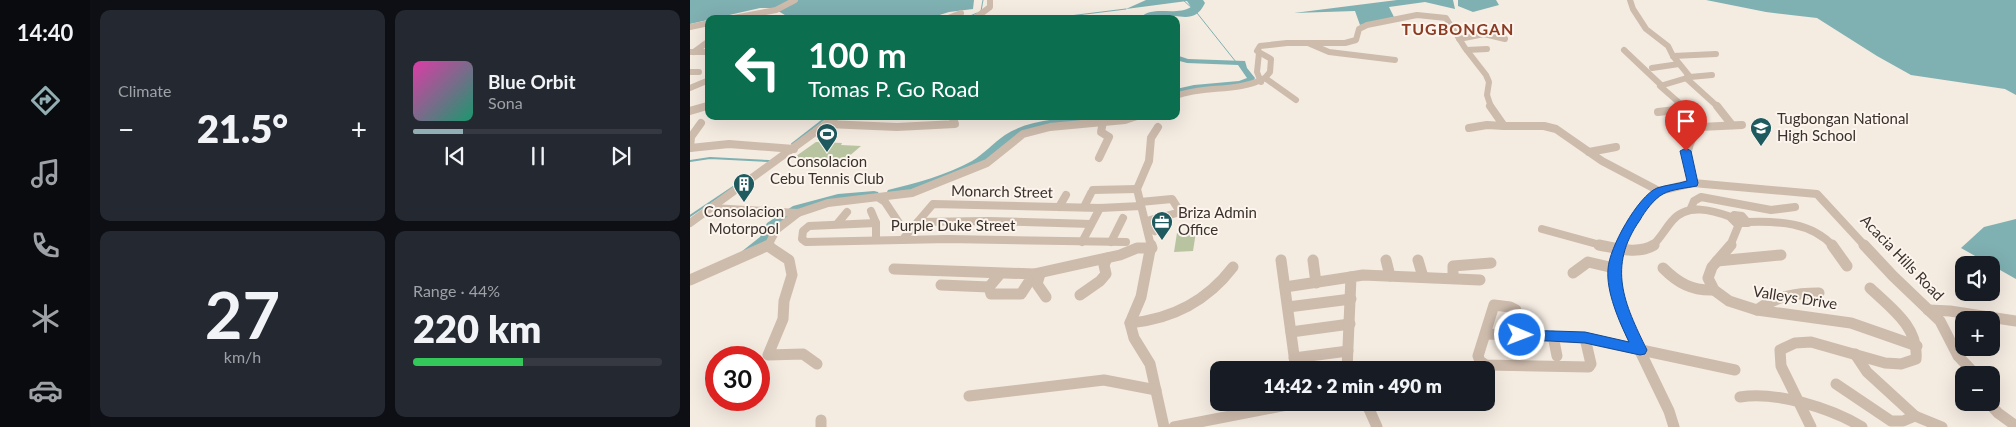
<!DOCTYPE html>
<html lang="en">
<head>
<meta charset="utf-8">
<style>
	:root { --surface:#171b24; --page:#242831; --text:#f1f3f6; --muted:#9ea1a6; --line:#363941; --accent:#92aeb2 }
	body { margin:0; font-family:Lato,sans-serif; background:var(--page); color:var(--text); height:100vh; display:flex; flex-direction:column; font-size:19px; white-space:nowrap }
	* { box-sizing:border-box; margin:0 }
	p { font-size:16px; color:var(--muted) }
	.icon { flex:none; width:28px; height:28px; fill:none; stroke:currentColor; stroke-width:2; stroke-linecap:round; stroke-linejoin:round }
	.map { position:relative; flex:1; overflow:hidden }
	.drawer { display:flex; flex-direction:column; gap:10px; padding:10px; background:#0d0f14; width:600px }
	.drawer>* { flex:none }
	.guide { position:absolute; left:15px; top:15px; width:475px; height:105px; border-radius:10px; box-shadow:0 5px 20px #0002; background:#0b6e4f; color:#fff; overflow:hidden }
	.fabs { position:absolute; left:1265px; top:256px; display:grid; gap:10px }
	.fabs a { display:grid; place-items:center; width:45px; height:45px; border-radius:10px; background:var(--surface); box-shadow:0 5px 20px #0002; font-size:25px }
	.speed { position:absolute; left:15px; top:346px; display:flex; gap:10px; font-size:25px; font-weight:700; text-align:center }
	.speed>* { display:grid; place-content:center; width:65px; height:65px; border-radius:50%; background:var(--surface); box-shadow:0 5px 20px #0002; line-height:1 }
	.speed .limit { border:8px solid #d22; background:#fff; color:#111 }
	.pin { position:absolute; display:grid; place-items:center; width:42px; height:42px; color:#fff; margin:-51px -21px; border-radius:50% 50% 50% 0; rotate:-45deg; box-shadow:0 0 5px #0007 }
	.pin .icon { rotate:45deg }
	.me { position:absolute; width:55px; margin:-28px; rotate:91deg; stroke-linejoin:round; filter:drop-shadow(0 0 4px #0008) }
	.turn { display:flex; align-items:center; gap:18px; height:105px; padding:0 20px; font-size:22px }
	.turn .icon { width:65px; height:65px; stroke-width:2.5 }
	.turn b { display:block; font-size:35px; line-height:42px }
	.big { font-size:38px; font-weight:800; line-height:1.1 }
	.drawer .widget { flex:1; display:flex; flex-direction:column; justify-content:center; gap:8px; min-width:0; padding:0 18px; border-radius:10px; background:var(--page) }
	.drawer .dial { align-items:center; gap:0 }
	.dial b { font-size:65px; line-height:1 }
	.song { display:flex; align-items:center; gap:15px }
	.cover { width:60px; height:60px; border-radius:8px; background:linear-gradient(135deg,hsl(320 70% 55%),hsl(160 70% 35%)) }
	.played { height:5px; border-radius:2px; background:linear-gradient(90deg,var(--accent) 20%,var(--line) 20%) }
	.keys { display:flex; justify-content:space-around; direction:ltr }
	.heat { display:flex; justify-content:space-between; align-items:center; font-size:28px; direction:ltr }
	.charge { height:8px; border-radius:4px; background:linear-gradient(90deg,#34c759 44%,var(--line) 0) }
	.drawer .tiles { flex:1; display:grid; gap:10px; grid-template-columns:repeat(2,1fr) }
	.trip { position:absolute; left:520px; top:361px; width:285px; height:50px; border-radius:10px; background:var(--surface); box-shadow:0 5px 20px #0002; font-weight:800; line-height:50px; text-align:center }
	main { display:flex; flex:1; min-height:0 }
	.menu { display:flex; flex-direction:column; width:90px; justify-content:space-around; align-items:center; background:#090b0e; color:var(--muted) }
	.menu .icon { width:35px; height:35px }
	.menu .active { color:var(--accent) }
	.menu b { font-size:22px; color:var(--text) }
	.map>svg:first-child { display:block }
	.green { fill:#b8c4a0 }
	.water { fill:#7fb0b2 }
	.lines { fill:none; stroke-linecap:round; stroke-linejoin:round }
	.stream-far1 { stroke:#7fb0b2; stroke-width:1 }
	.stream { stroke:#7fb0b2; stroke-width:2 }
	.river { fill:#7fb0b2; fill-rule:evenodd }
	.minor-far2 { stroke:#cdbbac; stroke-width:6 }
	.minor-far1 { stroke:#cdbbac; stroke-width:8 }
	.minor { stroke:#cdbbac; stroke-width:11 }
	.route { fill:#1a73e8; stroke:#114b97 }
	.labels { text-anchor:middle; stroke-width:4; stroke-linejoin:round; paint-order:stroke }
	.poi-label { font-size:15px; fill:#3b302b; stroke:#fbf5ee; text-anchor:start }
	.street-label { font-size:15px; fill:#3b302b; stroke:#fbf5ee }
	.far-district-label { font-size:16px; font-weight:bold; letter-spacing:1px; fill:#8c3b22; stroke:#fbf5ee }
</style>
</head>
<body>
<main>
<nav class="menu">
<b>14:40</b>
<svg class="icon active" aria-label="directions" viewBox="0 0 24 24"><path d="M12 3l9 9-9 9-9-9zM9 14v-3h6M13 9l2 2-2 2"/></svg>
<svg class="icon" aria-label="music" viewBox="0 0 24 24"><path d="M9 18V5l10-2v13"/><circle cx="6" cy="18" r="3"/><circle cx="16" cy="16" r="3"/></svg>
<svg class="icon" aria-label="phone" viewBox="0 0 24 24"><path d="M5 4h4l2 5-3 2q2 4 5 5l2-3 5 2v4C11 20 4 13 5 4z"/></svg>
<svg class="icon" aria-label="climate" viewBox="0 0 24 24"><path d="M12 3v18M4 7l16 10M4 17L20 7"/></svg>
<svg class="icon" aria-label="car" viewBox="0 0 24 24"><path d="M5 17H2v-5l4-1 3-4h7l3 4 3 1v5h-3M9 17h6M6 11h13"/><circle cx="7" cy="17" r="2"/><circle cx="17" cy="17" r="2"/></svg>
</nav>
<section class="drawer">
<div class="tiles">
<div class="widget"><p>Climate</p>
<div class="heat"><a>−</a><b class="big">21.5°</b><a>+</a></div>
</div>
<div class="widget">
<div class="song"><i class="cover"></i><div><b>Blue Orbit</b><p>Sona</p></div></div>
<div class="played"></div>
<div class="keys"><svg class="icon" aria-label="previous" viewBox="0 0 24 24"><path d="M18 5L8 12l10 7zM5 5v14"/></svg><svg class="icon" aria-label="pause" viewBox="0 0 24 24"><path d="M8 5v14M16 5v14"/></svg><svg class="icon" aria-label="next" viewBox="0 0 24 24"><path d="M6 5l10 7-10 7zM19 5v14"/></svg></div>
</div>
<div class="widget dial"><b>27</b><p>km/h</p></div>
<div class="widget"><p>Range · 44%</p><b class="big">220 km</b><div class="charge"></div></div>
</div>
</section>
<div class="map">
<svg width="1326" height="427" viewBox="0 0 1326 427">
	<rect width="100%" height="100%" fill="#f4ebe1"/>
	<g class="green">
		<polygon points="126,142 152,143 151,145 171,146 151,163 102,159"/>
		<polygon points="506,232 503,251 484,252 487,233"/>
	</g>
	<g class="water">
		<polygon points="0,0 284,0 283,9 259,12 237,19 157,16 153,19 100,18 83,8 70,8 0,24"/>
		<path d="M 456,0 L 513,0 L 515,3 C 505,24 491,15 473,15 C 469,15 465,18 462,19 C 458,19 453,19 449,19 C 462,4 485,17 501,7 L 497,1 L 436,9 Z"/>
		<polygon points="707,0 763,0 765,9 735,2 699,7 704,17 670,25 665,11 604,13"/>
		<polygon points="768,0 806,0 809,5 783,12 768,6"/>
		<polygon points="1016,0 1326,0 1326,95 1315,89 1221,75 1187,56 1127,18 1076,12"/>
		<polygon points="1326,219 1326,279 1271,248 1294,227"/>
	</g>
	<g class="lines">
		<g class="stream-far1">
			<polyline points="493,0 502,8"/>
			<polyline points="291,11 293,0"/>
			<polyline points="507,13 546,62"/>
			<polyline points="273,19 287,13"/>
			<polyline points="355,19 436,9"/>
		</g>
		<g class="stream">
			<polyline points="102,144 138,116"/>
			<polyline points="0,161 20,158 79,161"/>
			<polyline points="0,216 52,181"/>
		</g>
		<g class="river">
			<path d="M 486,55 L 498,59 L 555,61 L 557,68 L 565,78 L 562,84 C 537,90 511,88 486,95 L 486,89 L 504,85 L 549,81 L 557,78 L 548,65 L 497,63 L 486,60 Z"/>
			<path d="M 401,117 L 406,120 L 404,122 C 382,127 359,123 336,132 C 318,139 307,155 290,165 C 276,173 207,202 197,192 L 198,190 C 227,183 256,175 282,161 C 294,154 303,143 315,135 C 340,119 372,118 401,117 Z"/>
			<polygon points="184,191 188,192 189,194 188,196 148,200 111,210 86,227 79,242 57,256 51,252 70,237 77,223 103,206 148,194"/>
		</g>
		<g class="minor-far2">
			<polyline points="940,0 943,9 956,29 978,46 983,56 1000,77"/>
			<polyline points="38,19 86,10 105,0"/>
			<polyline points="201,19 205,18"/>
			<polyline points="256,19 271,13"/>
			<polyline points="284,19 300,7 300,0"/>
			<polyline points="0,27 19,23"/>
			<polyline points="769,39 794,34 815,39"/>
			<polyline points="618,43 639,52 705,60"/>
			<polyline points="777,50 797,49"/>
			<polyline points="934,50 971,85"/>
			<polyline points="0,52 19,52"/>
			<polyline points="4,52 19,41"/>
			<polyline points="569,53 567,72 571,82"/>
			<polyline points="983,56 1026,54"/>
			<polyline points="962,68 989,64"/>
			<polyline points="0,72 9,72"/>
			<polyline points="575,78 580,72 581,59 567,51 570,46 597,43 655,43 666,40 669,29 677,25 727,15 756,18 775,48 796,75 799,82 797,95 801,107"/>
			<polyline points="996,78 1028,107"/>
			<polyline points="0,88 19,80"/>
			<path d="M 486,96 C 515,85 547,93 575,78 L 606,100"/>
			<polyline points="13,107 19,105"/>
			<polyline points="994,107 970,86 1000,77 1022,75"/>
		</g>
		<g class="minor-far1">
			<polyline points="800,106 814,126 854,126 866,129 912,161 969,191"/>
			<polyline points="993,106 1010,127"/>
			<polyline points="1027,106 1042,125"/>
			<polyline points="0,111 17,106"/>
			<polyline points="968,112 995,109"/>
			<polyline points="137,124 207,127 265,124 262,116"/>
			<polyline points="1010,127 1052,125"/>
			<polyline points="779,128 797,125 814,126"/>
			<polyline points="0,148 39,144 104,149"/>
			<polyline points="0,148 1,137 11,123"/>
			<polyline points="899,152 926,147"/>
			<polyline points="409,158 419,137 411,132 413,122"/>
			<path d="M 1003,183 C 997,157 993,149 1010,127"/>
			<polyline points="403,190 447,189"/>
			<polyline points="189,198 195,202 209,223"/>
			<polyline points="450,202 482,199 489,210 487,213 460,220 465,231"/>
			<polyline points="369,207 376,195"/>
			<polyline points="394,207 401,193"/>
			<polyline points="22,208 108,213 138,203 222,193 297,163 333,134 360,127 435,120 447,116"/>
			<polyline points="1001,208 1004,201 1011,197 1081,210 1105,207"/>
			<polyline points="181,211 186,223 186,240"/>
			<polygon points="1044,215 1052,216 1058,223 1046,223 1041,218"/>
			<polyline points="228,222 298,221 401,224"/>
			<path d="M 1058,222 C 1088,221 1121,222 1143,246"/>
			<polyline points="0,223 147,116"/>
			<polyline points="186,223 119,226 113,231 112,239 116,242 258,239 436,242"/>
			<polyline points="147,224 157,212"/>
			<polyline points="852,229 914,246"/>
			<polyline points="213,239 243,204 410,208 451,206"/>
			<polyline points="392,242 410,208"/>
			<polyline points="421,242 433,218"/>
			<polyline points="78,246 86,230 108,213"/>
			<polyline points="461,246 447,189 459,161 461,138 468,127"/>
			<polyline points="931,246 935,232 952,208 969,191 1003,183 1127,194 1175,246"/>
			<path d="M 962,246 C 970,239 975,229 982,221 C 997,203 1022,210 1041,217"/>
			<polyline points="1040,246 1049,224"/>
		</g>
		<g class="minor">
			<polyline points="461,245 451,297 440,323 444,338 460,364 474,427"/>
			<path d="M 909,245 C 926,248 948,255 964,245"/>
			<polyline points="931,245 924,268 929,301 935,320 979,411 984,427"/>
			<polyline points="1041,245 1022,267 1018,278 1024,290 1039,301 1067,310 1161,323 1227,346"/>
			<polyline points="1142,245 1157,266"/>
			<polyline points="1174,245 1203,276 1250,321 1268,356 1286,375"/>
			<polyline points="78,246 99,260 102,275 94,301 93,319 78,355 113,354 127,364"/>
			<polyline points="591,260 606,370"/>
			<polyline points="623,260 626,283"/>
			<polyline points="696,260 700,276"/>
			<polyline points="728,260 733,277"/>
			<polyline points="1027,261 1091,255"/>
			<path d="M 973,268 C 988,283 1002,291 1024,290"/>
			<polyline points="204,269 344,274 331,294 301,294 299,287 310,274"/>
			<polyline points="883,273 898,262 924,268"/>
			<polyline points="344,274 430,255 447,248 462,248"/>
			<polyline points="350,274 347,284 356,297"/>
			<polyline points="763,278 763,266 801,263"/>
			<polyline points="0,280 79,245"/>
			<polyline points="251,285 299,287"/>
			<polyline points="595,287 661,277"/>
			<polyline points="390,295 410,281 416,274 414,265 417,258"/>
			<polyline points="598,307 661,299"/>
			<path d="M 1067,310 C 1086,296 1106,293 1129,293"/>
			<polyline points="1238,310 1260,311 1326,321"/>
			<path d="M 440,323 C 483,319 517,301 543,267"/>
			<polyline points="601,332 660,324"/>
			<polyline points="796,334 895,338 1045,370"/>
			<polyline points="863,336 867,356"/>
			<polyline points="833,346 826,310 820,307 804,305 788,356 790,361 796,365 899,367 901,364 895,338"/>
			<polyline points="1165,354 1177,372 1225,416"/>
			<polyline points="604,358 658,351"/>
			<polyline points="657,370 661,277 673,275 790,280"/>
			<polyline points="1146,384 1201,421 1213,421 1225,416 1252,427"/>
			<polyline points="279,396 414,380 466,390"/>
			<path d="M 1050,397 C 1086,391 1141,408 1172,427"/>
			<polyline points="1298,402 1308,413 1326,426"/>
			<polyline points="679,409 687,427"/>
			<polyline points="131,420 131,427"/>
			<polyline points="484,427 602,404 603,402"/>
			<path d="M 1121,427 L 1091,366 L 1090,350 L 1105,343 L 1121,342 L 1195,363 L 1211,364 L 1226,359 C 1229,327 1201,308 1180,288"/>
		</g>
	</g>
	<path class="route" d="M 996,148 L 1001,151 L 1008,183 L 1007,186 C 997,188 982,189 973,194 C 964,199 955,211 950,220 C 917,267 934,303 957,350 L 955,354 L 950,355 L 895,343 L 825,339 L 823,335 L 825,332 L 830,330 L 895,332 L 939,342 C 929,321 916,292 918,269 C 919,248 948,196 967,188 C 976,185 988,184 997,181 L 990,151 Z"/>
	<defs>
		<g id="school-pin" transform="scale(1.125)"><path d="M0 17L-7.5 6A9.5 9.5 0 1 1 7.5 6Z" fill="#1f5a5e" stroke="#fbf5ee"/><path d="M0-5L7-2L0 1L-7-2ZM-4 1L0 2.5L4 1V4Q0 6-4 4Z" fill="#fff"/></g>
		<g id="stadium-pin" transform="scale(1.125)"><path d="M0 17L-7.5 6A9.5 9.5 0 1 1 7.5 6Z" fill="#1f5a5e" stroke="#fbf5ee"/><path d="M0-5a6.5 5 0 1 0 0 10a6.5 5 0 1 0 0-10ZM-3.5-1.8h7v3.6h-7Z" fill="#fff"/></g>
		<g id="building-pin" transform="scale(1.125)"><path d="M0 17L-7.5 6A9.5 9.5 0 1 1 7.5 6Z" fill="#1f5a5e" stroke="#fbf5ee"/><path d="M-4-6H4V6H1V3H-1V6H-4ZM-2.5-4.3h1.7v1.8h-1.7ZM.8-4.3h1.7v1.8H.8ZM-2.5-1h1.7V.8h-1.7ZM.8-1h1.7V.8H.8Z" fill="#fff"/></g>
		<g id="office-pin" transform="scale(1.125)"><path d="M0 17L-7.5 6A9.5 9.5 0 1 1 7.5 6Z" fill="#1f5a5e" stroke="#fbf5ee"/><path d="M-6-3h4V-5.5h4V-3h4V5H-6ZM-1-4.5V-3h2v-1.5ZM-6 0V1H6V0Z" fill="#fff"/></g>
	</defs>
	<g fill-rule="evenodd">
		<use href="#school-pin" x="1071" y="128"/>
		<use href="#stadium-pin" x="137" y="134"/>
		<use href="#building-pin" x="54" y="184"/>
		<use href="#office-pin" x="472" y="222"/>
	</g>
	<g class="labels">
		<g class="poi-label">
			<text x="1087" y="124">Tugbongan National<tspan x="1087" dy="17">High School</tspan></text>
			<text x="137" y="167" text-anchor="middle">Consolacion<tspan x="137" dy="17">Cebu Tennis Club</tspan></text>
			<text x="54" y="217" text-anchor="middle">Consolacion<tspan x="54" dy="17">Motorpool</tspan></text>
			<text x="488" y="218">Briza Admin<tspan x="488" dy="17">Office</tspan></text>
		</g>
		<g class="street-label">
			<text transform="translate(312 192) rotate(1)" y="5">Monarch Street</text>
			<text x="263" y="231">Purple Duke Street</text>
			<text transform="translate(1212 258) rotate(46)" y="5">Acacia Hills Road</text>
			<text transform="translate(1105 298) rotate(9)" y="5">Valleys Drive</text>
		</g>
		<g class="far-district-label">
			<text x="768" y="35">TUGBONGAN</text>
		</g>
	</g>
</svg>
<div class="fabs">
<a><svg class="icon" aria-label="sound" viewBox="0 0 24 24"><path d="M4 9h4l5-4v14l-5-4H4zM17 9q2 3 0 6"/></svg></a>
<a>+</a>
<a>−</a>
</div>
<div class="speed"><div class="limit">30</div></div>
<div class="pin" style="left:996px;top:151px;background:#d93025"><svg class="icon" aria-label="arrive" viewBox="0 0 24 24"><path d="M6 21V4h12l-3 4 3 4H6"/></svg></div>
<svg class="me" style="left:830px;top:335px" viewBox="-20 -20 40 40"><circle r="17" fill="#1a73e8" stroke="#fff" stroke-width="3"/><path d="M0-11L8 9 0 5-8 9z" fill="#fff"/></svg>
<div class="trip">14:42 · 2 min · 490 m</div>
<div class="guide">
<div class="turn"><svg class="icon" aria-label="left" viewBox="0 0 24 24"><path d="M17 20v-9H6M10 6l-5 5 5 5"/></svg><div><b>100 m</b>Tomas P. Go Road</div></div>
</div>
</div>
</main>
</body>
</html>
